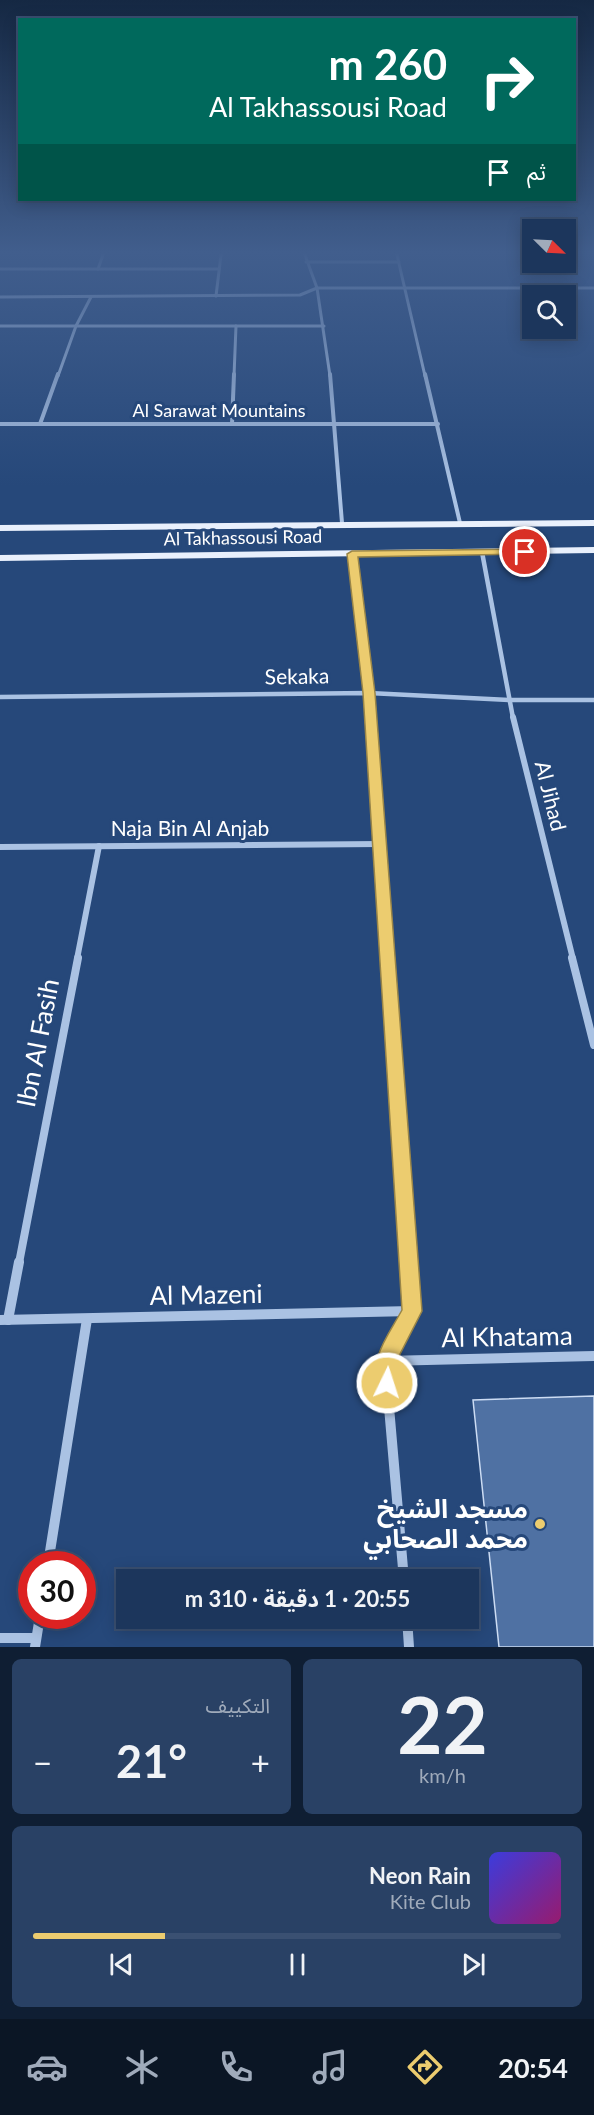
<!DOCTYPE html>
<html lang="ar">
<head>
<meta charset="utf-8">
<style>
	:root { --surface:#1c365c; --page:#294165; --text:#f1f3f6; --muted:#a0abbb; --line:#3a5072; --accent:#eccc6f }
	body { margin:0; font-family:Lato,"Noto Sans Arabic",sans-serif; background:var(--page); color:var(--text); direction:rtl; height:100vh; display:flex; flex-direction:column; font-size:22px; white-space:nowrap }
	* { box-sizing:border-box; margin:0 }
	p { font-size:20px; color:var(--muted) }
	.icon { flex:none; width:33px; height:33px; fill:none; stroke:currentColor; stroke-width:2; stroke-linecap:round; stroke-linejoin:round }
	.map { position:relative; height:1647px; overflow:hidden; direction:ltr }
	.panel { display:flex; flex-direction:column; gap:12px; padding:12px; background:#0f1e33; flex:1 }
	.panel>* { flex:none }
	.guide { position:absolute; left:18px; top:18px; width:558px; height:183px; border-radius:0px; box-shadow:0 3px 15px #0003,0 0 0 2px var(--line); direction:rtl; background:#00695c; color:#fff; overflow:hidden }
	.needle { width:39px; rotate:114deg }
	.controls { position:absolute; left:522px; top:219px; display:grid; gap:12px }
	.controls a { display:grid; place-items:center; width:54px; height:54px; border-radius:0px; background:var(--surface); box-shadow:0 3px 15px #0003,0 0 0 2px var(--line); font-size:30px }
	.speed { position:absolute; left:18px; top:1551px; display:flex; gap:12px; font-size:30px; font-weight:700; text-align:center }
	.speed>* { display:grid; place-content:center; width:78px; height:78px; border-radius:50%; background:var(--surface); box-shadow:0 3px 15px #0003,0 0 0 2px var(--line); line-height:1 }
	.speed .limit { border:9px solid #d22; background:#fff; color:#111 }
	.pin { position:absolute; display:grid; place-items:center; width:51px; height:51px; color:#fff; margin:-26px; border:3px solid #fff; border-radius:50%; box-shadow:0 2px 6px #0007 }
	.me { position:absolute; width:66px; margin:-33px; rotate:4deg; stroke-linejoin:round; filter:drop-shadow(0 0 4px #0008) }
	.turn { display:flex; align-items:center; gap:21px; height:126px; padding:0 30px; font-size:27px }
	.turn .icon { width:78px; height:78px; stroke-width:2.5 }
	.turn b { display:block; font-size:42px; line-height:51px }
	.then { display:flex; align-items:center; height:57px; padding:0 30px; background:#0003; gap:12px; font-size:22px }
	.big { font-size:45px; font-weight:700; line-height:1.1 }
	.panel .widget { flex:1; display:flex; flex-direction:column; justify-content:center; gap:9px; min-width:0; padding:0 21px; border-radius:9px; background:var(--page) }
	.panel .dial { align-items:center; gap:0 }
	.dial b { font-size:78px; line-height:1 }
	.song { display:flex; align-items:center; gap:18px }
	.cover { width:72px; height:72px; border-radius:9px; background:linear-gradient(135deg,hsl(240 70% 55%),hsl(320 70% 35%)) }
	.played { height:6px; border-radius:3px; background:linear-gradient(90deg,var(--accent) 25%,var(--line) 25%) }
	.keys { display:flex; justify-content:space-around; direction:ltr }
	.heat { display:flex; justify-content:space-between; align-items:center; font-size:33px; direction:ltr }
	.panel .tiles { flex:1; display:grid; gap:12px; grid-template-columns:1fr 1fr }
	.widget:last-child { grid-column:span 2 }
	.trip { position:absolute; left:116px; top:1569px; width:363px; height:60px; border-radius:0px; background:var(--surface); box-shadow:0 3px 15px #0003,0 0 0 2px var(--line); font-weight:700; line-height:60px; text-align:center; direction:rtl }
	.tabs { display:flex; height:96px; justify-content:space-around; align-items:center; background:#0b1625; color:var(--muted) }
	.tabs .icon { width:42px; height:42px }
	.tabs .current { color:var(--accent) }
	.tabs b { font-size:27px; color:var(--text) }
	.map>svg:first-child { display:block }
	.building { fill:#4f71a3; stroke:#ccdcf3; stroke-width:1.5 }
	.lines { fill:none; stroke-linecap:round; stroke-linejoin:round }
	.street-far5 { stroke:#aac2e3; stroke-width:3 }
	.street-far4 { stroke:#aac2e3; stroke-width:4 }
	.street-far3 { stroke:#aac2e3; stroke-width:4.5 }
	.street-far2 { stroke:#aac2e3; stroke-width:6 }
	.street-far1 { stroke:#aac2e3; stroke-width:8 }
	.street { stroke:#aac2e3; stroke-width:10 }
	.primary { fill:#e9f0fc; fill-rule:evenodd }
	.route { fill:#eccc6f; stroke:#998548; stroke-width:1.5 }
	.poi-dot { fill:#eccc6f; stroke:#26487a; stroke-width:2 }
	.labels { text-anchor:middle; stroke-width:6; stroke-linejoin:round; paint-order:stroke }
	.far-street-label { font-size:18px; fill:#fff; stroke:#26487a }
	.street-label { font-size:21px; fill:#fff; stroke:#26487a }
	.near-street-label { font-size:26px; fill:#fff; stroke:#26487a }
	.near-poi-label { font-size:26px; font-weight:bold; fill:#fff; stroke:#26487a; text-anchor:end }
</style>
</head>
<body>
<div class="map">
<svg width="594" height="1647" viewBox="0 0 594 1647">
	<rect width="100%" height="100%" fill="#26487a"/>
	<polygon class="building" points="594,1396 594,1647 499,1647 473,1400"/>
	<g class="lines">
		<g class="street-far5">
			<polyline points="305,255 317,288 330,376"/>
			<polyline points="397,255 425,376"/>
			<polyline points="306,262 399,262"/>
			<polyline points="0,269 219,269"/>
			<polyline points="98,269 103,255"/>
			<polyline points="216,296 221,255"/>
			<polyline points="0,297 300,295 317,288 594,288"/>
			<polyline points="0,326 324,326"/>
			<polyline points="58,376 76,326 91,297"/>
			<polyline points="234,376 236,326"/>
		</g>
		<g class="street-far4">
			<polyline points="330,374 342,523"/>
			<polyline points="425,374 460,523"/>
			<polyline points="0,424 438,424"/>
			<polyline points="40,424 58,374"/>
			<polyline points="232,424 234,374"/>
		</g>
		<g class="street-far3">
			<polyline points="482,552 513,718"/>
			<polyline points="352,554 371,718"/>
			<polyline points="0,697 369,693 509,700 594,700"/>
		</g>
		<g class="street-far2">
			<polyline points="371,717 388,959"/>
			<polyline points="513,717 573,959"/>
			<polyline points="0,847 381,844"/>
			<polyline points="77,959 99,846"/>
		</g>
		<g class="street-far1">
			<polyline points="387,958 409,1263"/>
			<polyline points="572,958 594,1045"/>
			<polyline points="19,1263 78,958"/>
		</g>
		<g class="street">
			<polyline points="0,1320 412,1311"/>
			<polyline points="8,1320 19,1262"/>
			<polyline points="385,1361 594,1356"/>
			<polyline points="48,1564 87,1319"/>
			<polyline points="404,1580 385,1361 412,1311 409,1262"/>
			<polyline points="407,1618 409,1647"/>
			<polyline points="0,1638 36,1638"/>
			<polyline points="35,1647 40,1616"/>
		</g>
		<g class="primary">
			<polygon points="594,520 594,526 0,531 0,525"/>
			<polygon points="594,547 594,553 0,561 0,555"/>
		</g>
	</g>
	<linearGradient id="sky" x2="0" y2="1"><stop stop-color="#152843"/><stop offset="0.52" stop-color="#415e8d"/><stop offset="1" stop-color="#415e8d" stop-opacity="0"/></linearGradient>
	<rect width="594" height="486" fill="url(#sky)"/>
	<path class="route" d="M 525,549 L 530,552 L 529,554 L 358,557 L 375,693 L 422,1311 L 396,1362 L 398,1383 L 394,1390 L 387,1393 L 380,1390 C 367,1360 388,1336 402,1310 L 363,693 L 347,554 L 352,551 Z"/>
	<circle class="poi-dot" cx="540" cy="1524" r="6"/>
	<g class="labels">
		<g class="far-street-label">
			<text x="219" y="417">Al Sarawat Mountains</text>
			<text transform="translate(243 538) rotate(-1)" y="6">Al Takhassousi Road</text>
		</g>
		<g class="street-label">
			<text transform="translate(297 677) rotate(-1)" y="7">Sekaka</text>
			<text transform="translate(550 796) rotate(76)" y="7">Al Jihad</text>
			<text x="190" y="836">Naja Bin Al Anjab</text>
		</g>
		<g class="near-street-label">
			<text transform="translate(38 1043) rotate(-79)" y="9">Ibn Al Fasih</text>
			<text transform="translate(206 1295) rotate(-1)" y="9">Al Mazeni</text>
			<text transform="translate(507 1337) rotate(-1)" y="9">Al Khatama</text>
		</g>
		<g class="near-poi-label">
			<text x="528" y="1518">مسجد الشيخ<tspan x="528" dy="30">محمد الصحابي</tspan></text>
		</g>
	</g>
</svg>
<div class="controls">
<a><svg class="needle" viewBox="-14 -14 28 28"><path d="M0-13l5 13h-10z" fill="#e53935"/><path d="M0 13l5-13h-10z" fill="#a0abbb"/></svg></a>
<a><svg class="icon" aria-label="search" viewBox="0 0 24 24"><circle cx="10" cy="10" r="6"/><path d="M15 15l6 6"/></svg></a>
</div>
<div class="speed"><div class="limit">30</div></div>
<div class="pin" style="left:525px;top:552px;background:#d93025"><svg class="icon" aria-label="arrive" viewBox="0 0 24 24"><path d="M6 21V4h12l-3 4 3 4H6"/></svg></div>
<svg class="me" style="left:387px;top:1383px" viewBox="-20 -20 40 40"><circle r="17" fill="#eccc6f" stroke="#fff" stroke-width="3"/><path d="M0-11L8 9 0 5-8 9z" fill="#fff"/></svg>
<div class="trip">20:55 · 1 دقيقة · 310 m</div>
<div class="guide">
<div class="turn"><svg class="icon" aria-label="right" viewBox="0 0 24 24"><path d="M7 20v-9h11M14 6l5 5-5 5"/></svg><div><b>260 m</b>Al Takhassousi Road</div></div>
<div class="then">ثم<svg class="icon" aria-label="arrive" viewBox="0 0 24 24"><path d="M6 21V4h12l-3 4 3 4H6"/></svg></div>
</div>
</div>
<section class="panel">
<div class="tiles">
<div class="widget dial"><b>22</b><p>km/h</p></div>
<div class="widget"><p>التكييف</p>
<div class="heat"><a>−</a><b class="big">21°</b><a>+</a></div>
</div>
<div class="widget">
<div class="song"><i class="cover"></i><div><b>Neon Rain</b><p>Kite Club</p></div></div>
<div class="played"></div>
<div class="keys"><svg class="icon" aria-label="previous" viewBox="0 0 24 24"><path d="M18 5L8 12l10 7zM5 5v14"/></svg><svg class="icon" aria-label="pause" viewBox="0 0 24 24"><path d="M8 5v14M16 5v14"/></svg><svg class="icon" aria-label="next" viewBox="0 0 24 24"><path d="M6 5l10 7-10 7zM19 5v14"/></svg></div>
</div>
</div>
</section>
<nav class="tabs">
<b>20:54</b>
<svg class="icon current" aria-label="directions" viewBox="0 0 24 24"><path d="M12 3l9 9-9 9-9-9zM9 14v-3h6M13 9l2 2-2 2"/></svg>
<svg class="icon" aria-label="music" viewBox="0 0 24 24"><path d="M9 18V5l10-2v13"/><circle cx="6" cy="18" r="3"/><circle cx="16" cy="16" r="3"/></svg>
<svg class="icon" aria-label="phone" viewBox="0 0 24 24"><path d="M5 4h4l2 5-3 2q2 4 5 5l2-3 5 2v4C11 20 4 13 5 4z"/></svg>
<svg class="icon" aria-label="climate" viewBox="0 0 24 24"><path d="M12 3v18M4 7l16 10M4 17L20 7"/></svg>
<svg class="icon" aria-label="car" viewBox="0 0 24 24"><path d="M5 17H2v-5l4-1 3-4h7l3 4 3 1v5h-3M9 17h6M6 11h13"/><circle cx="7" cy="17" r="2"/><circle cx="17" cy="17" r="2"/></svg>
</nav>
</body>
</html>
